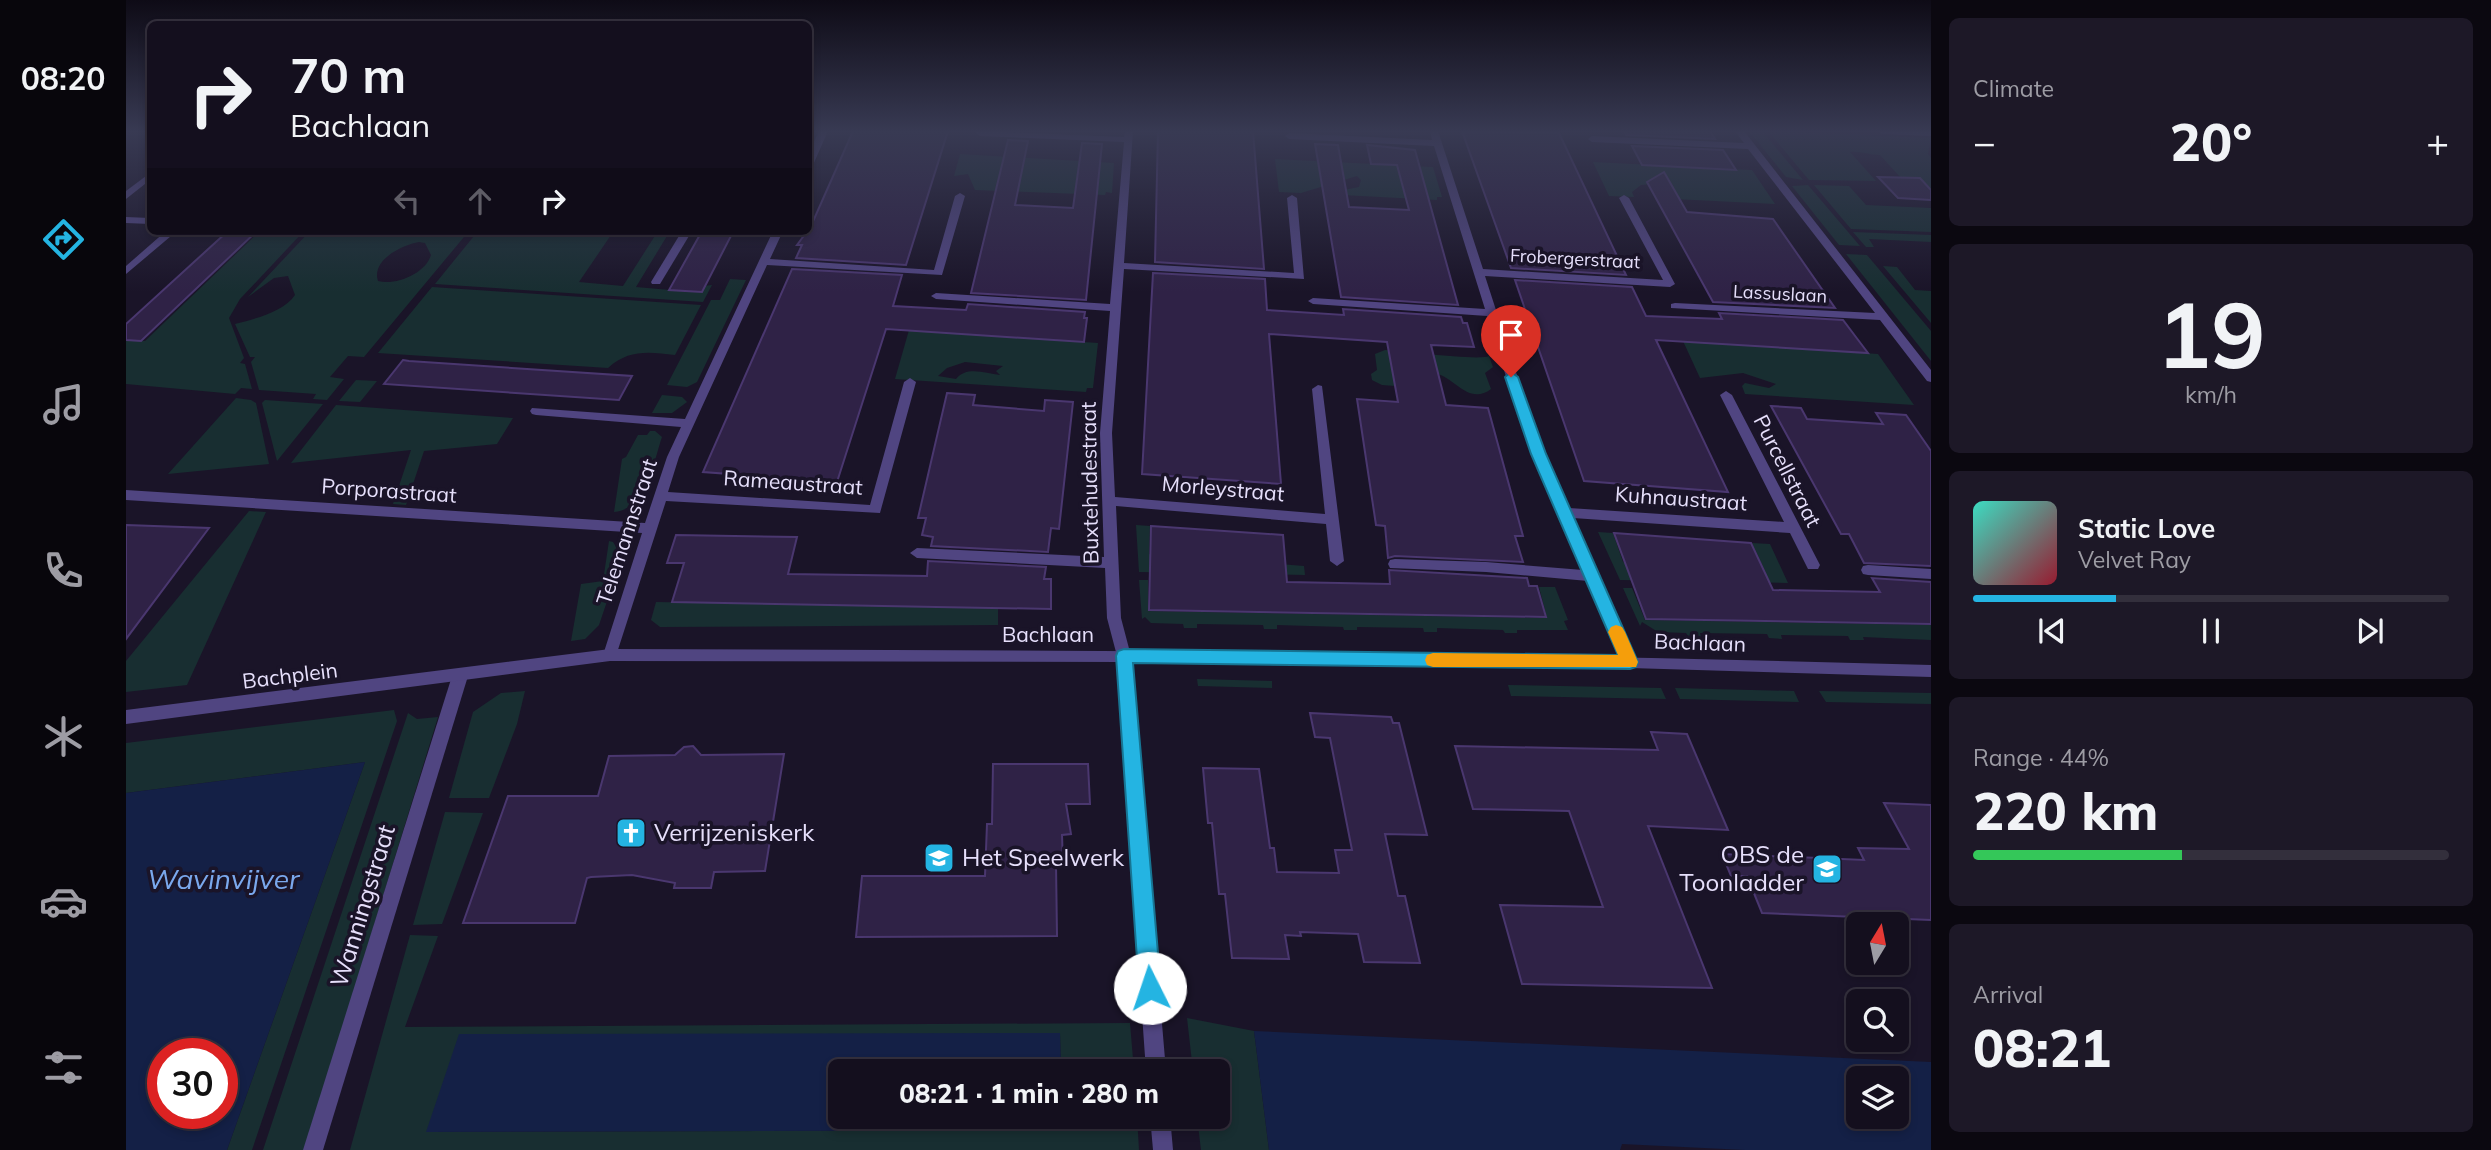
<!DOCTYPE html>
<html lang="en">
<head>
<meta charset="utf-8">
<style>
	:root { --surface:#140f1e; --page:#1d1827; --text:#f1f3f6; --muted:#9d9ca4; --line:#332f3c; --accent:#24b4e2 }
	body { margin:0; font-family:Mulish,sans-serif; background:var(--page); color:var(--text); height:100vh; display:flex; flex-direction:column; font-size:26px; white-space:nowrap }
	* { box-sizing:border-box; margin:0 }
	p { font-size:23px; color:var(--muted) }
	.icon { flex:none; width:38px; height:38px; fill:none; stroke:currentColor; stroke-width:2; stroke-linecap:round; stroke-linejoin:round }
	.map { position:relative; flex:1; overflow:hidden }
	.panel { display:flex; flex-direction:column; gap:18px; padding:18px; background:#0b0810; width:560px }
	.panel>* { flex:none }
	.banner { position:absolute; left:21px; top:21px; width:665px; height:214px; border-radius:10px; box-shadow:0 4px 10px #0003,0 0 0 2px var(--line); background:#140f1e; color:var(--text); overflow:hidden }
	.needle { width:46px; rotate:10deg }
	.tools { position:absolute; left:1720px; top:912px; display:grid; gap:14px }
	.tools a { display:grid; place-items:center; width:63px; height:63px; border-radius:10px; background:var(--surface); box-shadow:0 4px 10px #0003,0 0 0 2px var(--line); font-size:35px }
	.speed { position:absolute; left:21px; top:1038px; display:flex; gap:14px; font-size:35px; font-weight:700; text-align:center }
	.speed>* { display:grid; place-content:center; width:91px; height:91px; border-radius:50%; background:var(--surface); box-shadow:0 4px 10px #0003,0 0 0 2px var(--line); line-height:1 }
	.speed .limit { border:10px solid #d22; background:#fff; color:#111 }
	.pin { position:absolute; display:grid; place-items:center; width:60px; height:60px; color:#fff; margin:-72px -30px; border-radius:50% 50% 50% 0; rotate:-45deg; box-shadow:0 0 7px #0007 }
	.pin .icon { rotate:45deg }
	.me { position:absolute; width:77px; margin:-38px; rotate:356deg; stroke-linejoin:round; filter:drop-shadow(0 0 5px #0008) }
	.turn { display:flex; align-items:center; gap:24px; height:147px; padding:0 28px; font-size:32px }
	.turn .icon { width:91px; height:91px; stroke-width:2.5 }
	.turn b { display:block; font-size:49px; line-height:60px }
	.lanes { display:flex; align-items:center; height:66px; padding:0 28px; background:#0003; justify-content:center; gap:35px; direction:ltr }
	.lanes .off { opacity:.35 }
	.big { font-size:52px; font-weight:800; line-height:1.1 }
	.panel .card { flex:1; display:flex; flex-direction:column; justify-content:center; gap:10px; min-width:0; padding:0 24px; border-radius:10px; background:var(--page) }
	.panel .dial { align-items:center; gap:0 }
	.dial b { font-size:91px; line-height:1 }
	.song { display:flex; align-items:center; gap:21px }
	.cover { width:84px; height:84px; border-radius:10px; background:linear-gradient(135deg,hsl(170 70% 55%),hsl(350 70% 35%)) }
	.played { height:7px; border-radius:4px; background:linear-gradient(90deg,var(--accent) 30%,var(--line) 30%) }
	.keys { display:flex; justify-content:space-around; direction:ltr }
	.heat { display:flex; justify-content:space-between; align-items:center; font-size:38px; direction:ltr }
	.charge { height:10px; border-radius:5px; background:linear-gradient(90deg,#34c759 44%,var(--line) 0) }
	.trip { position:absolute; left:702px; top:1059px; width:402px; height:70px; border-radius:10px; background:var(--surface); box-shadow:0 4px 10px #0003,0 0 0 2px var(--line); font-weight:800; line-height:70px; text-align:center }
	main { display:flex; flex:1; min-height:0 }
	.tabs { display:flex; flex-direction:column; width:126px; justify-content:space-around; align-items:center; background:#08060c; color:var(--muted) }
	.tabs .icon { width:49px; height:49px }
	.tabs .current { color:var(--accent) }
	.tabs b { font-size:32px; color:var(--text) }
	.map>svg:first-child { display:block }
	.green { fill:#182e31; fill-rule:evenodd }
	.water { fill:#142046; fill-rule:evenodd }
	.building { fill:#2f2246; stroke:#4a376f; stroke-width:2 }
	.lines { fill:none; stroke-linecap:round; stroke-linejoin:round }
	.minor { fill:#504581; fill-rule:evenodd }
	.tertiary { fill:#504581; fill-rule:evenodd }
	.route { fill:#24b4e2; stroke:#177593; stroke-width:2 }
	.slow { fill:#f59e0b }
	.labels { text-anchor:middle; stroke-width:7; stroke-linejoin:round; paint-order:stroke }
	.far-street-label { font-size:18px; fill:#e6dffb; stroke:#1a1428 }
	.street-label { font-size:21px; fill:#e6dffb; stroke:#1a1428 }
	.near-poi-label { font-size:24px; fill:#e6dffb; stroke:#1a1428; text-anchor:start }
	.near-street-label { font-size:24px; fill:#e6dffb; stroke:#1a1428 }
	.near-water-label { font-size:28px; font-style:italic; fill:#7aa8ed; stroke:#1a1428 }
</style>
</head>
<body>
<main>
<nav class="tabs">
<b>08:20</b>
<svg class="icon current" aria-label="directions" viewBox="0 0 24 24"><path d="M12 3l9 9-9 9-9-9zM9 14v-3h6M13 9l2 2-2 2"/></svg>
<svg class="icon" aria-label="music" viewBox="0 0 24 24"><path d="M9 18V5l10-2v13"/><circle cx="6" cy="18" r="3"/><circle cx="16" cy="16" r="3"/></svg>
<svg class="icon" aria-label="phone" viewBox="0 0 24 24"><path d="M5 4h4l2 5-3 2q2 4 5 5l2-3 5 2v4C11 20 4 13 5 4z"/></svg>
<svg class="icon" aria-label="climate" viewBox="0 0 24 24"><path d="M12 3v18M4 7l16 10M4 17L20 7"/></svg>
<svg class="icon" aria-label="car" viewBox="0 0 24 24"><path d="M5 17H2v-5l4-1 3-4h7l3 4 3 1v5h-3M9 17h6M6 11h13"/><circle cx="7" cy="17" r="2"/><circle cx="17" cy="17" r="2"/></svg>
<svg class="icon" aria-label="filters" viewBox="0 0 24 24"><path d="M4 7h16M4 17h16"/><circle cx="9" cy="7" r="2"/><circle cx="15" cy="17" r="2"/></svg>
</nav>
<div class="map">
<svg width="1805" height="1150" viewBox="0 0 1805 1150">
	<rect width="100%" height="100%" fill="#1a1428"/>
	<g class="green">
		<polygon points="1623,131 1636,131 1677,180 1660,177"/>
		<path d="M 1642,131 L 1805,138 L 1802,154 L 1805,158 L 1805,190 L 1775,178 L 1754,155 C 1743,155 1735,151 1724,152 L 1750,181 L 1683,180 Z"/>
		<polygon points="834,154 988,163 986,193 980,192 979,195 849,190 842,174 828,176"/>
		<polygon points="1149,159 1307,167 1316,197 1311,197 1311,200 1197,194 1233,187 1235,180 1231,176 1175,193 1153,192"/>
		<polygon points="1467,162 1626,170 1649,204 1548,199 1528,184 1515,185 1506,192 1508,197 1483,196"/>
		<polygon points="1682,185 1734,246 1713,245 1666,186"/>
		<polygon points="1688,185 1723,186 1740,205 1805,208 1805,232 1725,229"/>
		<polygon points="134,231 178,231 114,299 103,318 118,358 114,363 119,364 126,389 115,388 109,394 0,384 0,340 19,341"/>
		<path d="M 184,231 L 343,231 L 238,357 L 222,356 L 204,377 L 218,379 L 201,400 L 187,399 L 190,394 L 133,390 L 125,362 L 129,357 L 124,357 L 109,324 C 128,319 158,312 169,295 L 162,276 L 148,278 L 122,297 ZM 293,242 L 299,243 L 305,255 C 300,273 270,286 252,281 C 245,260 276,245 293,242 Z"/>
		<polygon points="352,231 503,231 482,232 485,235 453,282 497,286 532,231 544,231 510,287 544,290 586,285 577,302 309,284"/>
		<polygon points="1727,232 1805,235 1805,242 1743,239 1748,247 1740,247"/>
		<polygon points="1720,254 1741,255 1805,331 1805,361"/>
		<polygon points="1757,266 1771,267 1789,290 1805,291 1805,323"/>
		<polygon points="604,279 620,280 571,382 561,387 541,385 585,300 594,300"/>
		<path d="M 306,287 L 575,305 L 549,355 C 523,352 503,349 482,368 L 252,353 Z"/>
		<path d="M 783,330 L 972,343 L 967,388 L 961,388 L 960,392 L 769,379 ZM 839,362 L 877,366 L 870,371 L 874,375 C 859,373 840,366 830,379 L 812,376 L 821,368 Z"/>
		<polygon points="1557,341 1752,354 1788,405 1619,394 1616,386 1619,383 1643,388 1650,384 1617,373 1574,378"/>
		<path d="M 1259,350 C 1277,351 1353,361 1363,356 L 1367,367 L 1359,373 L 1365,389 C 1343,406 1328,377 1311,374 C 1297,371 1281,372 1267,371 L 1269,386 L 1256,385 L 1246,380 L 1245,374 L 1251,370 L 1249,354 Z"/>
		<polygon points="230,380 251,381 234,402 213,401"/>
		<polygon points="536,395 556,397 561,402 546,413 526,413"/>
		<polygon points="110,398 125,400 130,403 143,464 42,474"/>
		<polygon points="139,400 197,404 151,461 136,403"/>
		<polygon points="210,405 387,418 371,444 298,451 280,505 267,504 285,450 165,463"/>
		<path d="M 524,431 L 529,431 L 536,437 C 527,463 521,509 488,512 L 496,459 L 500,457 L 512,435 L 521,435 Z"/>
		<polygon points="123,511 140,512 61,685 0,692 0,661"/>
		<polygon points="1010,525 1024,526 1023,554 1178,566 1179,575 1013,572"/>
		<polygon points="1472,532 1487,533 1497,562 1640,573 1626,543 1644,544 1662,583 1494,580"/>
		<polygon points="483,541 487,542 496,557 473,625 459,639 445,641 455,584 477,581"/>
		<polygon points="1013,580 1022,580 1022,611 1421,618 1413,587 1429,587 1442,620 1438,621 1442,630 1391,630 1391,633 1379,633 1377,630 1311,628 1311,632 1298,632 1297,628 1231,627 1231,630 1218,630 1217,627 1151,625 1151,629 1138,629 1137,625 1071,624 1071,628 1058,628 1057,624 1025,623 1019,617 1016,619"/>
		<polygon points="1497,588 1506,588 1519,620 1805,625 1805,640 1737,637 1738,640 1724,640 1722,636 1655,635 1656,639 1643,638 1641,634 1574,633 1575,637 1562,636 1560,633 1532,632 1516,622 1514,626"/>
		<polygon points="530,602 872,608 872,625 534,627 525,620"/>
		<polygon points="1071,679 1146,681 1146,688 1072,686"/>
		<polygon points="1382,685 1535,688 1540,699 1385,696"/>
		<polygon points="1549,688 1668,691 1673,702 1554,699"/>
		<polygon points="399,691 391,724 363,798 323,798 347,712 375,693"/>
		<polygon points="1693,691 1805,693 1805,704 1700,702"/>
		<polygon points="268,710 271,721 126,1150 101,1150 239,762 0,793 0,743"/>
		<polygon points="282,713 291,719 312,717 179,1150 137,1150"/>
		<polygon points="319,812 357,813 316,924 287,925"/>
		<polygon points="284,935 312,936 279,1027 1004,1023 1008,1071 935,1071 934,1034 301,1132 936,1130 936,1117 1011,1116 1013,1150 224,1150"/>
		<polygon points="1061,1018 1128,1031 1143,1150 1075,1150 1071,1117 1092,1116 1092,1071 1067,1071"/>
	</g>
	<g class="water">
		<path d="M 239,762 L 101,1150 L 0,1150 L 0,793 ZM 37,1054 L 96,1054 L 96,1113 L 37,1113 Z"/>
		<path d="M 1128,1031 L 1805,1062 L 1805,1150 L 1619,1150 L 1496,1144 L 1494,1150 L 1143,1150 ZM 1732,1078 L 1771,1078 L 1771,1116 L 1732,1116 Z"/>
		<polygon points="934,1033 935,1071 714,1071 714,1116 936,1117 936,1130 300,1132 333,1034"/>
	</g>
	<g class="building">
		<polygon points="727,131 822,131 780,265 670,258 676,245 671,245 685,226"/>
		<polygon points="1032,131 1127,131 1138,269 1029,262"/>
		<polygon points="1336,131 1433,133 1500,275 1385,268"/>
		<polygon points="1498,131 1584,131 1589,139 1500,135"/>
		<polygon points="882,140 902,141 889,205 947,208 956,143 976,144 960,300 845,293"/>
		<polygon points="1189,144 1212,145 1223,207 1283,210 1271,165 1245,164 1241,145 1289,150 1332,305 1215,297"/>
		<polygon points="1506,146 1597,150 1610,170 1516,165"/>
		<polygon points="1538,172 1561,212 1647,219 1709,308 1587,302 1521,182"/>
		<polygon points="1752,177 1794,178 1805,190 1805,200 1772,198"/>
		<polygon points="102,231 131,231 15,341 0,340 0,324"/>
		<polygon points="576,231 607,232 576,292 543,290"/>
		<polygon points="666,269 776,275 767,306 840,310 842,304 959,312 958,318 961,318 958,342 760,329 711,482 577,472"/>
		<polygon points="1027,273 1139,279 1141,310 1218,315 1217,309 1335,317 1337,323 1341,323 1348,347 1305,345 1320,405 1362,408 1397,536 1389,536 1397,562 1269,556 1262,558 1259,526 1250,525 1231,399 1272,402 1261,342 1143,334 1155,484 1016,474"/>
		<polygon points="1389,280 1506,287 1520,316 1596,319 1593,313 1717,320 1742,353 1530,340 1602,492 1458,481"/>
		<polygon points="277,360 283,361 506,376 493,400 258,384"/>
		<polygon points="821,393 849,395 847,405 918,411 919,400 947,402 933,529 925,528 922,552 805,546 807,537 796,535 800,518 792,518"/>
		<polygon points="1645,406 1675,408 1681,419 1757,424 1750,413 1780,415 1805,451 1805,566 1738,563 1723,534 1715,534"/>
		<polygon points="0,525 83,528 0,639"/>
		<polygon points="1025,526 1157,535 1161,582 1264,584 1263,570 1401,578 1403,586 1411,586 1420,617 1023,610"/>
		<polygon points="1488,533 1625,543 1647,590 1754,592 1746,578 1805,582 1805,624 1520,619"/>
		<polygon points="550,535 671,537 662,574 801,576 802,561 920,567 918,579 925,579 925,609 546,602 558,563 541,563"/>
		<polygon points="1184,713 1265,717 1267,723 1273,723 1301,835 1259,834 1272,896 1279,896 1294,963 1238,962 1232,934 1174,932 1175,936 1159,935 1163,959 1106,958 1099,894 1093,894 1086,823 1082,823 1077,768 1133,769 1144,848 1148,848 1151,872 1213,873 1209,850 1226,850 1204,738 1189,737"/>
		<polygon points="1525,732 1561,734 1602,830 1522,826 1586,988 1396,984 1374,905 1477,907 1443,811 1347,809 1329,746 1532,750"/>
		<polygon points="567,746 575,755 658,754 639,871 588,872 585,888 548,888 549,883 506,875 465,877 461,878 449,923 337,923 382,796 472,796 483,756 549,755 558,747"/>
		<polygon points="867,764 962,764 964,804 940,804 945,834 936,835 937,864 930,864 931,936 730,937 736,876 859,876 861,824 866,824"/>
		<polygon points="1758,803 1805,805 1805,920 1636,913 1621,876 1605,876 1596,854 1738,860 1732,848 1783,849"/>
	</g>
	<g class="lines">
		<g class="minor">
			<polygon points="693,131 702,131 687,165 682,168 682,154"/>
			<polygon points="851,131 998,137 999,131 1007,131 998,263 1168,273 1161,198 1166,195 1171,198 1178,279 998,269 986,433 989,497 1199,514 1186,389 1192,385 1196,386 1218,561 1211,566 1204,561 1200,524 990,506 995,618 1005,656 1040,1071 1020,1071 991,656 981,618 979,568 791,558 784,553 791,548 978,557 974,433 984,311 810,299 805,296 810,293 984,304 998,142 854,136 850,133"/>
			<polygon points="1304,131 1312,131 1357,269 1537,280 1493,198 1498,195 1503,198 1549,284 1544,287 1359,276 1410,434 1443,508 1658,522 1594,395 1600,391 1606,395 1694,565 1692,569 1682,569 1664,533 1447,518 1511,662 1509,666 1504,668 1499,666 1497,662 1462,581 1360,572 1264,568 1262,564 1264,560 1269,559 1360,562 1457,570 1398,434 1361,316 1187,304 1182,301 1187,298 1359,309 1308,146 1163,139 1159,136 1163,133 1306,140"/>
			<polygon points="1609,131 1618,131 1805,370 1805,382 1801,381 1754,320 1545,308 1545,304 1549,303 1749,313 1622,149 1466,142 1462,139 1466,136 1618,143"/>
			<polygon points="1752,131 1805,131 1805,136 1756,134"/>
			<polygon points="24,173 24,180 0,199 0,191"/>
			<polygon points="834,193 839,196 816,275 641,265 553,457 542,492 744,505 778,382 784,378 790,382 754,513 540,501 489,659 484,661 479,659 477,655 516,533 0,500 0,490 519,523 541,457 555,427 410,415 406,414 404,411 406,408 559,419 647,231 657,231 644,259 808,270 829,196"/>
			<polygon points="0,217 24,218 24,224 0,223"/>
			<polygon points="40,231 51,231 0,274 0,266"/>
			<polygon points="556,231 566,231 534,284 526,284 525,282"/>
			<polygon points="1742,565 1805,569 1805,579 1742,575 1737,574 1735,570 1737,566"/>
			<polygon points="334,670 339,671 342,676 197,1150 177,1150 326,676 329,671"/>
			<polygon points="1024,1116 1044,1116 1047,1150 1027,1150"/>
		</g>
		<path class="tertiary" d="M 484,649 C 924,650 1365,652 1805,665 L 1805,677 L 1504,668 L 998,662 L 484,661 L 0,724 L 0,710 Z"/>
	</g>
	<linearGradient id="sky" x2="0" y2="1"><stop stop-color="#0e0b16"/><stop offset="0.45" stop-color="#383a53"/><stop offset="1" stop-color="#383a53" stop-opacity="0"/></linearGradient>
	<rect width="1805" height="292" fill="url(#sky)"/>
	<polygon class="route" points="1385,372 1392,377 1420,454 1512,662 1510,667 1504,669 1007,663 1035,988 1031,996 1024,999 1016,996 1013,988 990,656 992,651 998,649 1492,655 1405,454 1379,377"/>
	<polygon class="slow" points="1490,625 1496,627 1499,632 1512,662 1510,667 1307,667 1301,665 1299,660 1301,655 1307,653 1492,655 1482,632 1485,627"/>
	<defs>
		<g id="church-square" transform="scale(1.575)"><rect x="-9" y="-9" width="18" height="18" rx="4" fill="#24b4e2" stroke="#1a1428"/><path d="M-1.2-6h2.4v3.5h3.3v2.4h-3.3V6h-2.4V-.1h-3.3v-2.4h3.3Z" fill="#fff"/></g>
		<g id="school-square" transform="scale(1.575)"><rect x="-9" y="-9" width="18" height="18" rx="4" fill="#24b4e2" stroke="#1a1428"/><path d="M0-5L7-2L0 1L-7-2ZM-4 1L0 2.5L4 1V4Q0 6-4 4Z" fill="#fff"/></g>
	</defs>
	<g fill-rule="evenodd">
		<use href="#church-square" x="505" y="833"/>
		<use href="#school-square" x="813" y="858"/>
		<use href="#school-square" x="1701" y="869"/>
	</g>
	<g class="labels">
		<g class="far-street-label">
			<text transform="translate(1449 259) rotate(3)" y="6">Frobergerstraat</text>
			<text transform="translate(1654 294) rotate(3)" y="6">Lassuslaan</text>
		</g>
		<g class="street-label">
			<text transform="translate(1661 471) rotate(63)" y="7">Purcellstraat</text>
			<text transform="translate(667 483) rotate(4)" y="7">Rameaustraat</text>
			<text transform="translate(964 483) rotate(-91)" y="7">Buxtehudestraat</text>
			<text transform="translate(1097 489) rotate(5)" y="7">Morleystraat</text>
			<text transform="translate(263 491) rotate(4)" y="7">Porporastraat</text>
			<text transform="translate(1555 499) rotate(4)" y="7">Kuhnaustraat</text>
			<text transform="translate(501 532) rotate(-72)" y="7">Telemannstraat</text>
			<text x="922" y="642">Bachlaan</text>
			<text transform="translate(1574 643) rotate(2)" y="7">Bachlaan</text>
			<text transform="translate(164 676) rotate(-7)" y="7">Bachplein</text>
		</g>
		<g class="near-poi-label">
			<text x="528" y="841">Verrijzeniskerk</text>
			<text x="1678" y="863" text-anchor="end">OBS de<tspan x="1678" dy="28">Toonladder</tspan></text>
			<text x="836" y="866">Het Speelwerk</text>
		</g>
		<g class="near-street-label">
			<text transform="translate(237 906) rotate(-73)" y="8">Wanningstraat</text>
		</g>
		<g class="near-water-label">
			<text x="97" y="889">Wavinvijver</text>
		</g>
	</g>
</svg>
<div class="tools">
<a><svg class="needle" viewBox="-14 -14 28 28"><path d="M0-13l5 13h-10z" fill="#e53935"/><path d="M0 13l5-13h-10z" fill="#9d9ca4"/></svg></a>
<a><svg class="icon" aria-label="search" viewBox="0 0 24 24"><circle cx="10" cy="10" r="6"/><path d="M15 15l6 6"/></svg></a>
<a><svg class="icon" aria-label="layers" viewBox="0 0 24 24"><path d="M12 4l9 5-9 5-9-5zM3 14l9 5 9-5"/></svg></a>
</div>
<div class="speed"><div class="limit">30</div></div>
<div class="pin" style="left:1385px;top:377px;background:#d93025"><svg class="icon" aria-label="arrive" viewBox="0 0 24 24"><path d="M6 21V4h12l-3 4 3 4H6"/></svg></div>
<svg class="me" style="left:1024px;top:988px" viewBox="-20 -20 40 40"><circle r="19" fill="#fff"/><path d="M0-13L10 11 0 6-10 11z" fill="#24b4e2"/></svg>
<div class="trip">08:21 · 1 min · 280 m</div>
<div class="banner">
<div class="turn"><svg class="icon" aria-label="right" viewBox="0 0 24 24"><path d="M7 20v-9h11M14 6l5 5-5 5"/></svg><div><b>70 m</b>Bachlaan</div></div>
<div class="lanes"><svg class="icon off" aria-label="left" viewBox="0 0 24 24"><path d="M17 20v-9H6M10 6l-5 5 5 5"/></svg><svg class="icon off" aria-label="ahead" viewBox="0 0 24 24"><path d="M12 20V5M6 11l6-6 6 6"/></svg><svg class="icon" aria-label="right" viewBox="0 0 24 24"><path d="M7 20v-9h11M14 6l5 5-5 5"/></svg></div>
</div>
</div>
<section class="panel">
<div class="card"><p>Climate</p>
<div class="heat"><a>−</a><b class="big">20°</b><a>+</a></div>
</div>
<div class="card dial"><b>19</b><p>km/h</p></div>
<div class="card">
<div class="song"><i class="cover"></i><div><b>Static Love</b><p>Velvet Ray</p></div></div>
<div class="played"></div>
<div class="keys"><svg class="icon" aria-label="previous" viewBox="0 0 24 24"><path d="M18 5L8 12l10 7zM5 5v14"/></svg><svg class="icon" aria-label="pause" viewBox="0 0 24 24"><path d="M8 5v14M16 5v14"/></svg><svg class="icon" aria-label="next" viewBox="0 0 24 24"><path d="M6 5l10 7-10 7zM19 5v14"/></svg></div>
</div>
<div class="card"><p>Range · 44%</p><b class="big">220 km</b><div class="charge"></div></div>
<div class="card"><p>Arrival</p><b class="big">08:21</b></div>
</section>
</main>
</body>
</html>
